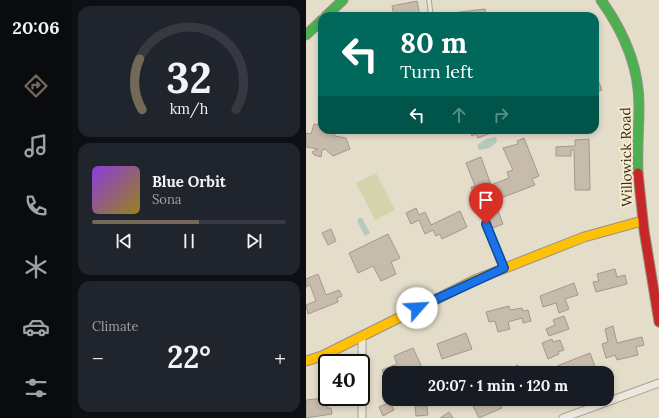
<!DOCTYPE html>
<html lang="en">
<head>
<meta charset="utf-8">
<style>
	:root { --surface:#171b24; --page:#20242c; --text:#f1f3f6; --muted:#9ea1a6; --line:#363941; --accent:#746859 }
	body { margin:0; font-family:Lora,serif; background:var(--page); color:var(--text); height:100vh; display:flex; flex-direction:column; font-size:15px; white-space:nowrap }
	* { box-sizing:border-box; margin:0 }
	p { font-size:13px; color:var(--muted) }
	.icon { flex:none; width:22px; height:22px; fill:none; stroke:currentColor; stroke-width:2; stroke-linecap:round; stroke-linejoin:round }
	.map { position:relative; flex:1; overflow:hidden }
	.details { display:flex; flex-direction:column; gap:6px; padding:6px; background:#0d0f14; width:234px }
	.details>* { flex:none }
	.top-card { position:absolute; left:12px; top:12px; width:281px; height:122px; border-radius:12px; box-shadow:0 2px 6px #0003; background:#00695c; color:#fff; overflow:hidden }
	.speed { position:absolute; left:12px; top:354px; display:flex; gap:8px; font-size:20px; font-weight:700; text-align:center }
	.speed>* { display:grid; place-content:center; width:52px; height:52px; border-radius:50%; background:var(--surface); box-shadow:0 2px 6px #0003; line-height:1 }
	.speed .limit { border:2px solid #111; border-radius:6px; background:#fff; color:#111 }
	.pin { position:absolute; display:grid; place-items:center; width:34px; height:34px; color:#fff; margin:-41px -17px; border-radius:50% 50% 50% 0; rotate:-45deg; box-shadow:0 0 4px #0007 }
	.pin .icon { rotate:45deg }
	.me { position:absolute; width:44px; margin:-22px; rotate:64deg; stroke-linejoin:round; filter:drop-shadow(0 0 3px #0008) }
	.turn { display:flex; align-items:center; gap:14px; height:84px; padding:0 16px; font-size:18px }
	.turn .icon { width:52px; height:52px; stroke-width:2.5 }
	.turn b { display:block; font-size:28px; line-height:34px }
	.lanes { display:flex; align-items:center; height:38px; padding:0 16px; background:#0003; justify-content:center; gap:20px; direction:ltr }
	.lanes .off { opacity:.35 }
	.big { font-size:30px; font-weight:700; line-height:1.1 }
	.details .card { flex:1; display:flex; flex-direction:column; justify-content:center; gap:6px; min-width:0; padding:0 14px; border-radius:12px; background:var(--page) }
	.details .dial { align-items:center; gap:0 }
	.dial svg { height:104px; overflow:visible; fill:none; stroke:var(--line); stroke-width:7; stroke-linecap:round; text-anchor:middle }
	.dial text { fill:var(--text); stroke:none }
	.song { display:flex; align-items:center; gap:12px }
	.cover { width:48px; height:48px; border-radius:6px; background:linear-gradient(135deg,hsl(270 70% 55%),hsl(50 70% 35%)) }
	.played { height:4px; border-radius:2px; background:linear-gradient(90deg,var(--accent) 55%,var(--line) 55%) }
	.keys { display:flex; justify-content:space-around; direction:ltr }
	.heat { display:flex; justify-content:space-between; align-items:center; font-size:22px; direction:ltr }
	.trip { position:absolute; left:76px; top:366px; width:232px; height:40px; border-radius:12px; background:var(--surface); box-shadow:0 2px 6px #0003; font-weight:700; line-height:40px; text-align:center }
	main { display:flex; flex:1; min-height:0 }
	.tab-bar { display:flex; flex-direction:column; width:72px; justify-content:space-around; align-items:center; background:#090b0e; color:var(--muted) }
	.tab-bar .icon { width:28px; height:28px }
	.tab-bar .active { color:var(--accent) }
	.tab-bar b { font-size:18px; color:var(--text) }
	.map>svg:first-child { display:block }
	.pitch { fill:#d3d4ac }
	.water { fill:#b6c9bd }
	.building { fill:#c7bbab; stroke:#a4988a }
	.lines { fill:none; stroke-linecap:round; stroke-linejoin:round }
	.lane-casing { stroke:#a9a194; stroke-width:5.5 }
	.street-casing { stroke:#a9a194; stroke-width:9 }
	.fast-casing { stroke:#989184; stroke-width:11 }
	.slow-casing { stroke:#989184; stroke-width:11 }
	.jam-casing { stroke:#989184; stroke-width:11 }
	.lane { stroke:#ece7dc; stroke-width:3.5 }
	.street { stroke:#ece7dc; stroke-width:7 }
	.fast { stroke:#4caf50; stroke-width:9 }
	.slow { stroke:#ffc107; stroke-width:9 }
	.jam { stroke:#c62828; stroke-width:9 }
	.route-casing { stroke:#114b97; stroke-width:10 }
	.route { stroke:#1a73e8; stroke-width:7 }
	.labels { text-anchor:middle; stroke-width:4; stroke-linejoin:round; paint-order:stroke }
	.street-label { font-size:14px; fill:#37291c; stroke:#f6ebcf }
</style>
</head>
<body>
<main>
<nav class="tab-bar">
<b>20:06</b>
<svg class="icon active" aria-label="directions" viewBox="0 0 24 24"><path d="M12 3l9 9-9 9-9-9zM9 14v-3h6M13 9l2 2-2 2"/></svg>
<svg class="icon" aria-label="music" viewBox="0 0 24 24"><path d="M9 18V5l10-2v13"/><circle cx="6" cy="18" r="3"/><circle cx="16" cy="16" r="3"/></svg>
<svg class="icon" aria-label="phone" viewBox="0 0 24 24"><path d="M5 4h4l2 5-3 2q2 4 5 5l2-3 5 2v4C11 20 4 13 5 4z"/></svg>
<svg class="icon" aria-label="climate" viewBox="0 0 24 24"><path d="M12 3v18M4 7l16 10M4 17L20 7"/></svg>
<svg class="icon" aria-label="car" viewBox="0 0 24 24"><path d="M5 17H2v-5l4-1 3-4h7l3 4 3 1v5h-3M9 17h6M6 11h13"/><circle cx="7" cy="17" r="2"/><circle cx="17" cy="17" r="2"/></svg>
<svg class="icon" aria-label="filters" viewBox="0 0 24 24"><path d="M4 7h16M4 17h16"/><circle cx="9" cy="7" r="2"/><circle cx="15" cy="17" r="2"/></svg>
</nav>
<section class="details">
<div class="card dial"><svg viewBox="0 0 100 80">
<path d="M14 69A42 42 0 1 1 86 69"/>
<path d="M14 69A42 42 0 0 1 12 30" stroke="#746859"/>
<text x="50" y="56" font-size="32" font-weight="700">32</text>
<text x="50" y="72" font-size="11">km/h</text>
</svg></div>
<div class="card">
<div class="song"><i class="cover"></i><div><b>Blue Orbit</b><p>Sona</p></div></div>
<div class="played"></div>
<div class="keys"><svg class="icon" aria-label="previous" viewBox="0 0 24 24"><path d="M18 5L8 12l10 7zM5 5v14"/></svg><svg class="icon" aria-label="pause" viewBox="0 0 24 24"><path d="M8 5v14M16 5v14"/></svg><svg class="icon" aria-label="next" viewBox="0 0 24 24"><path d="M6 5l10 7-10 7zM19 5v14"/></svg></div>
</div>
<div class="card"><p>Climate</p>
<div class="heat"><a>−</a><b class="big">22°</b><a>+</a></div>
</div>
</section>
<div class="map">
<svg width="353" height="418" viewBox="0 0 353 418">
	<rect width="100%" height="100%" fill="#e4ddca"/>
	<polygon class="pitch" points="70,173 89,210 69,220 50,183"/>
	<g class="water">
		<polygon points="190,137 191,142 184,148 173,150 171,145 180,139"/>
		<polygon points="53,218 56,218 64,233 59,236 51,221"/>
	</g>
	<g class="building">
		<polygon points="111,1 114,16 88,16 86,6"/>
		<polygon points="179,9 180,16 146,16 146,13"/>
		<polygon points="289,72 296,90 289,92"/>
		<polygon points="8,124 16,125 16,130 25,130 29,136 40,138 44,149 27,156 19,149 16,150 15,157 8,155 6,152 12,149 0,147 0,133 5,134"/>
		<polygon points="163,130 184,130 185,133 172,138 170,134 166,136"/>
		<polygon points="218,138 233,176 226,179 229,185 177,205 173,197 169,198 165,187 169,186 160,163 175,157 185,185 203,178 201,172 207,170 197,148 212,144 211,141"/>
		<polygon points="283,139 284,190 269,190 268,150 265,150 265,156 250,156 250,147 269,146 269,140"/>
		<polygon points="110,208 113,215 119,212 125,225 154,211 161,227 136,239 134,234 130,236 127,230 119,234 113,220 105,224 100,213"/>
		<polygon points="191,208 197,224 187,228 181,212"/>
		<polygon points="25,229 30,241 22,245 16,233"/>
		<polygon points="82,234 94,258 85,262 90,274 75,281 67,266 52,273 43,253"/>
		<polygon points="309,269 311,277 319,275 321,284 290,292 287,282 293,281 291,274"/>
		<polygon points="12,274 20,295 33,290 36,296 31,298 32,302 2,314 0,305 10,301 4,285 0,287 0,279"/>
		<polygon points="268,283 272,295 259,299 263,309 253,313 250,303 237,307 234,296"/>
		<polygon points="203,306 204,310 216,308 217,311 222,310 225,321 217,323 216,318 202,322 204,329 192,332 189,321 183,322 180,312"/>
		<polygon points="258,316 263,329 243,336 240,329 249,325 247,320"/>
		<polygon points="307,326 311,343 336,337 338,345 330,347 332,355 311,360 309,355 300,358 296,344 302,342 299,329"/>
		<polygon points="160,333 166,349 136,359 131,344"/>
		<polygon points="246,339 247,342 254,340 258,350 252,352 253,354 242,359 236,343"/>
		<polygon points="107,348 116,367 102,373 83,373 82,382 76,370 91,364 88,356"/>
		<polygon points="284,353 290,369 281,373 254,373 251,366"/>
		<polygon points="212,365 215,373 200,373 199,371"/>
		<polygon points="146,368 148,373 135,373"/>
		<polygon points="20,398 21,408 25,408 26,414 0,418 0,400"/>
		<polygon points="169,399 191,399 196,408 173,418 166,404 170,402"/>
		<polygon points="84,402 88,410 77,416 73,407"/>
		<polygon points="109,406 121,406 122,415 110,416"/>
		<polygon points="143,412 147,418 134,418"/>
	</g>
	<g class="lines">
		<g class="lane-casing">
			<g id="lane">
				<polyline points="123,0 125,16"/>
				<polyline points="180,224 197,267"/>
			</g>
		</g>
		<g class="street-casing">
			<g id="street">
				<polyline points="56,418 56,336"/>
				<polyline points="257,418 353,383"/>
			</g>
		</g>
		<g class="fast-casing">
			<g id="fast">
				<path d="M 295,0 C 318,32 333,66 333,105 C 333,128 331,150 332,173"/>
				<polyline points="20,16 37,0"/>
				<polyline points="0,35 16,20"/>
			</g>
		</g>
		<g class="slow-casing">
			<polyline id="slow" points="0,361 16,356 171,279 278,237 336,221"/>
		</g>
		<g class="jam-casing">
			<polyline id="jam" points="332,173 338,230 353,322"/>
		</g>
		<use href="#lane" class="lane"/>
		<use href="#street" class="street"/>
		<use href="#fast" class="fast"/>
		<use href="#slow" class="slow"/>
		<use href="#jam" class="jam"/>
	</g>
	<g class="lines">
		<g class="route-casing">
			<polyline id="route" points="111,308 198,268 180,224"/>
		</g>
		<use href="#route" class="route"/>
	</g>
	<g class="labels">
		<g class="street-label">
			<text transform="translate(320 157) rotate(-91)" y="5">Willowick Road</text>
		</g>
	</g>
</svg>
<div class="speed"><div class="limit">40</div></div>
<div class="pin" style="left:180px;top:224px;background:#d93025"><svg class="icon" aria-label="arrive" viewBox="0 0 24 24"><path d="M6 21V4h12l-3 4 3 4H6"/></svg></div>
<svg class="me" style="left:111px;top:308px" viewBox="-20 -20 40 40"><circle r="19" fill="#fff"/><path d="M0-13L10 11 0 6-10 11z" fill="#1a73e8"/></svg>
<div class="trip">20:07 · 1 min · 120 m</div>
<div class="top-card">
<div class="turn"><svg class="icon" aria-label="left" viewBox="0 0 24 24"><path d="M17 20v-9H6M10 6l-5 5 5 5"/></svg><div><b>80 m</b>Turn left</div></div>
<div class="lanes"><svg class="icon" aria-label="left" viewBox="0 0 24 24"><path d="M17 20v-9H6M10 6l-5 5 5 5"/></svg><svg class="icon off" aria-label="ahead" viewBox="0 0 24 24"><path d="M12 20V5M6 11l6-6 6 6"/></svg><svg class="icon off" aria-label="right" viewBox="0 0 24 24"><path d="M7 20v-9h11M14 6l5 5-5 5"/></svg></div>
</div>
</div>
</main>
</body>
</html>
